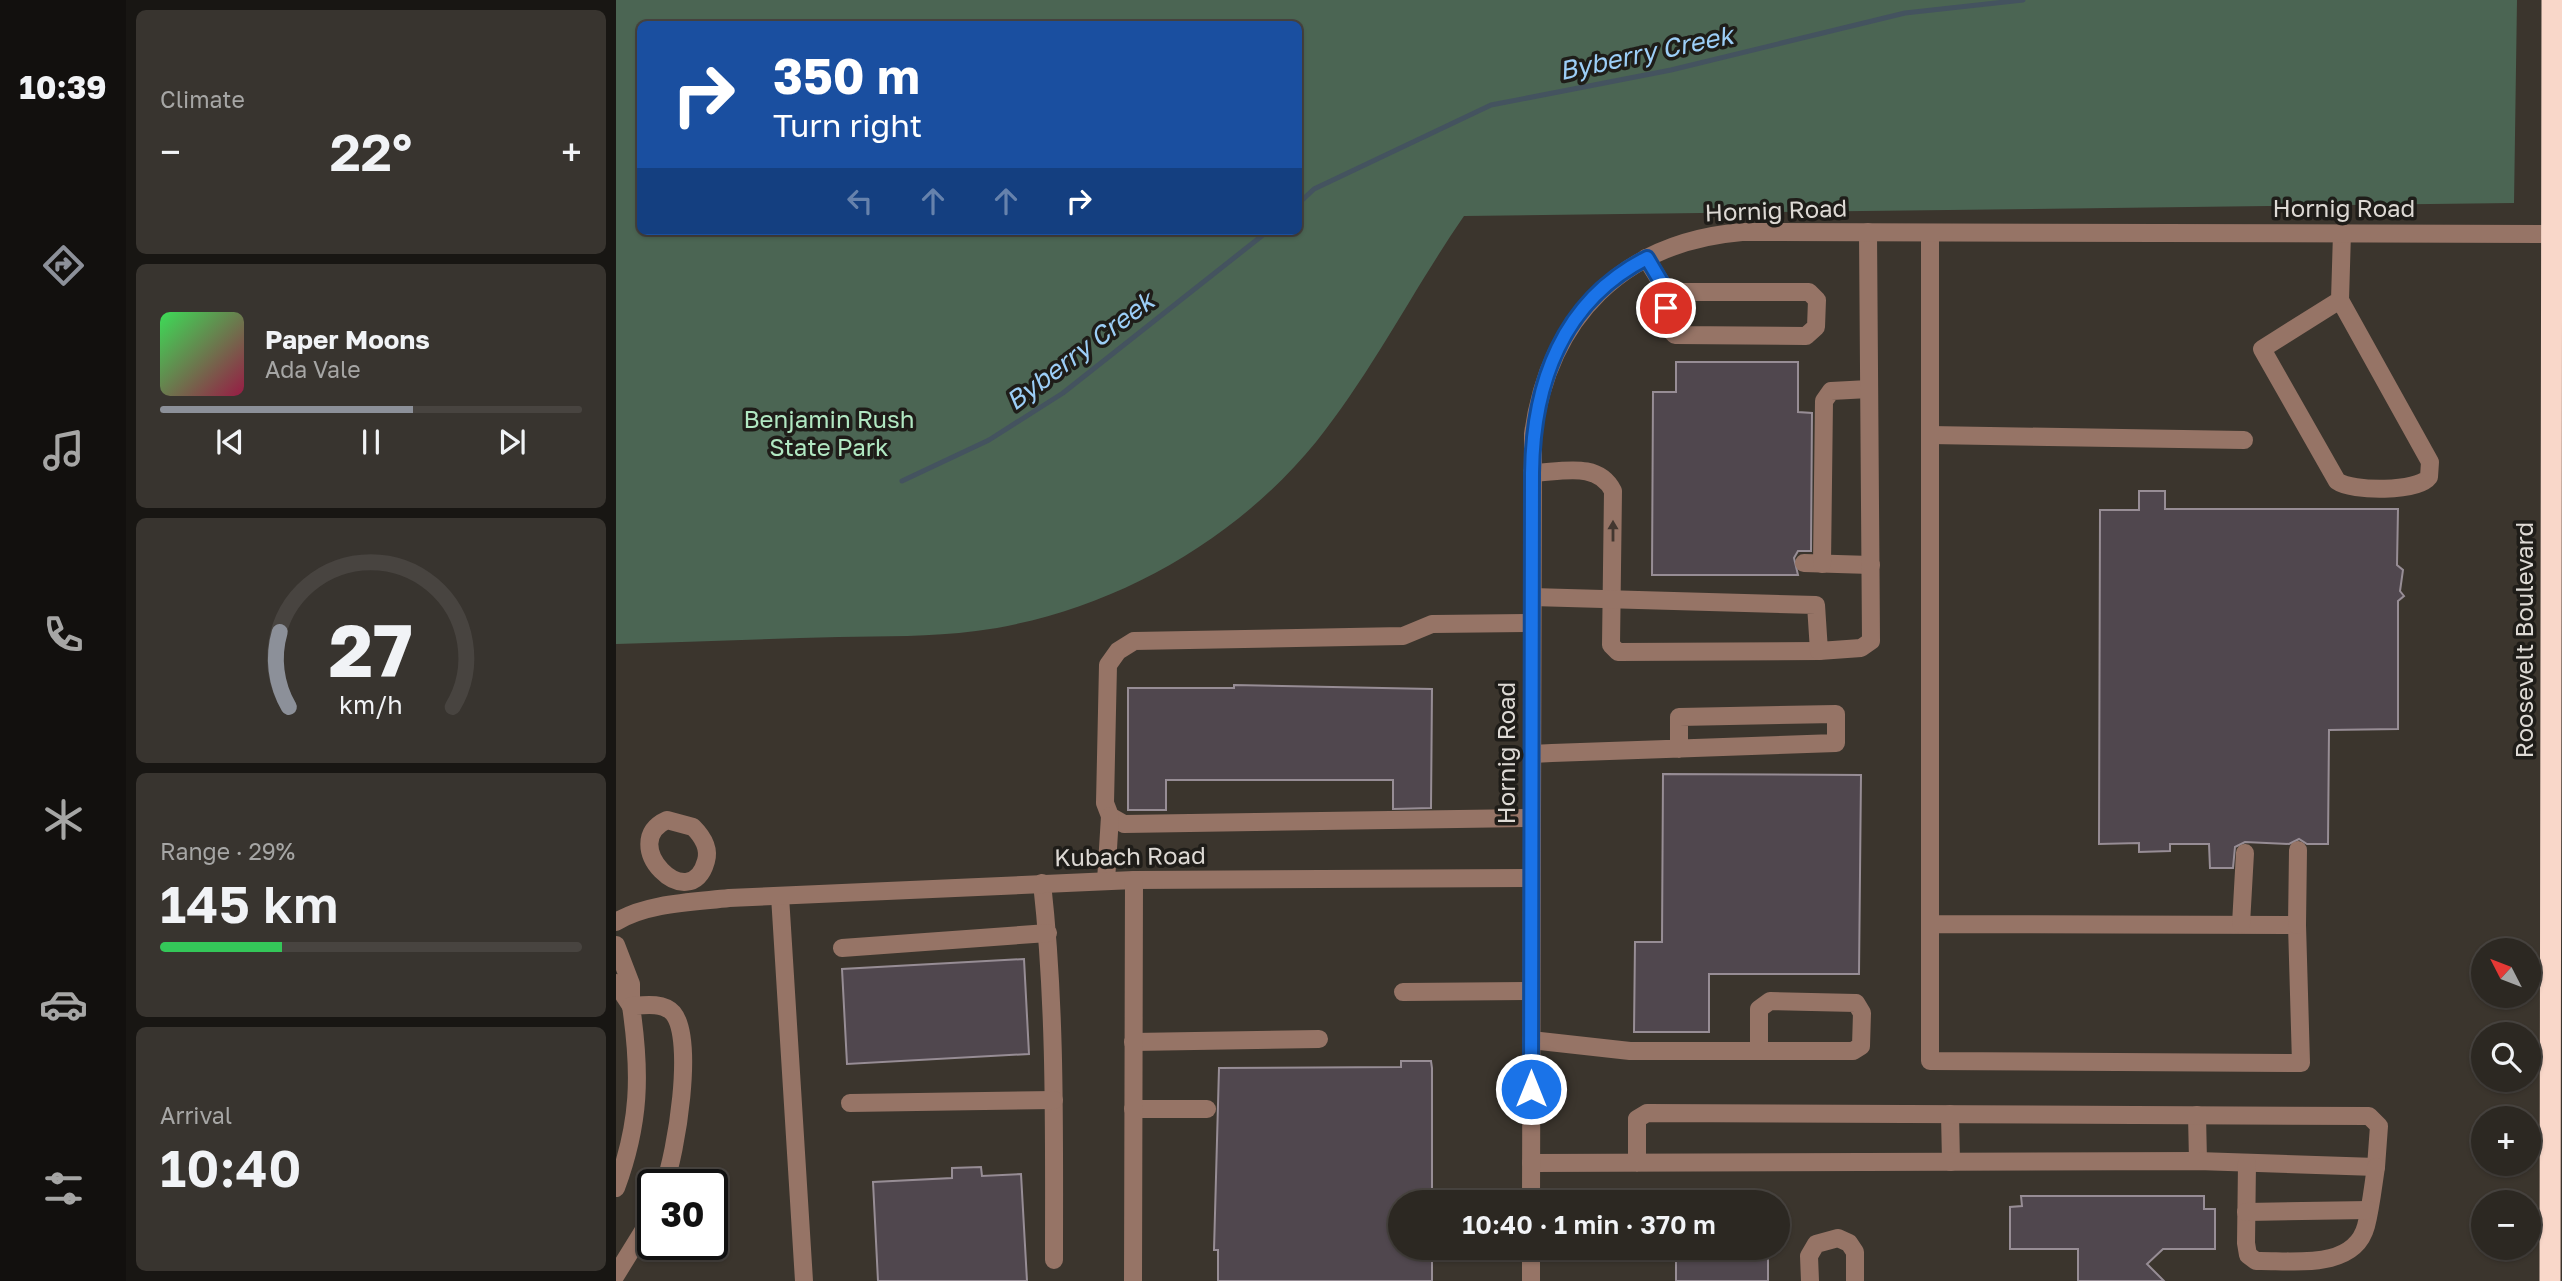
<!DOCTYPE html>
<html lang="en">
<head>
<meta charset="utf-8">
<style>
	:root { --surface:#2c2822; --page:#38342f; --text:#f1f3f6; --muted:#a6a6a5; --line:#484440; --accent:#8c9099 }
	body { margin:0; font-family:"Golos Text",sans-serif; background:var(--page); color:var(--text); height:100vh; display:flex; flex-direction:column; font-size:26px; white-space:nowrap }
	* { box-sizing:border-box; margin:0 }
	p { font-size:23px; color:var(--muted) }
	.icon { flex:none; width:38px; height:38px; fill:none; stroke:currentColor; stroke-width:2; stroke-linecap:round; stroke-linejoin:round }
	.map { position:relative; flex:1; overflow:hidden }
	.sheet { display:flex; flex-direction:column; gap:10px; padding:10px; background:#181613; width:490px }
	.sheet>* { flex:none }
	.hud { position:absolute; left:21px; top:21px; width:665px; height:214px; border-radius:10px; box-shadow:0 2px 5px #0004,0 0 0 2px var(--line); background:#1a4fa0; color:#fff; overflow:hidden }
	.needle { width:46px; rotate:312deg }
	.tools { position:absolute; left:1855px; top:938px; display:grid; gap:14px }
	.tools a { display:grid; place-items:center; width:70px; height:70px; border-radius:50%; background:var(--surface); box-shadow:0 2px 5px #0004,0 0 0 2px var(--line); font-size:35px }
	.speed { position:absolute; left:21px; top:1169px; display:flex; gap:14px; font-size:35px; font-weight:700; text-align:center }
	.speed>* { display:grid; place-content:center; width:91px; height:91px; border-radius:50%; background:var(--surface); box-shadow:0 2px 5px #0004,0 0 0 2px var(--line); line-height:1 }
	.speed .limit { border:4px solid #111; border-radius:10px; background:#fff; color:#111 }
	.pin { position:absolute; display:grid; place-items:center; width:60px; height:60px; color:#fff; margin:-30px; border:4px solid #fff; border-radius:50%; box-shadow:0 2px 7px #0007 }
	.me { position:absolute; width:77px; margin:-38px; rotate:0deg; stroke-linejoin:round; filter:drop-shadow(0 0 5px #0008) }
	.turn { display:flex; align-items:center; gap:24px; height:147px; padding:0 21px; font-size:32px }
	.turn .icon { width:91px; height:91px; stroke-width:2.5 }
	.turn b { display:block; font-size:49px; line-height:60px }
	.lanes { display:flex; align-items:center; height:66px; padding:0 21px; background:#0003; justify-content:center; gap:35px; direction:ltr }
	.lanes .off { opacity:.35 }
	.big { font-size:52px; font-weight:600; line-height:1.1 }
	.sheet .widget { flex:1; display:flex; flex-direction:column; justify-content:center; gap:10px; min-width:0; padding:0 24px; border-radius:10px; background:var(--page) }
	.sheet .dial { align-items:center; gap:0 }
	.dial svg { height:182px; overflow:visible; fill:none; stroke:var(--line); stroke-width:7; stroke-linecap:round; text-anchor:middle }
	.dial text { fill:var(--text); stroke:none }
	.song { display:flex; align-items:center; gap:21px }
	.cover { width:84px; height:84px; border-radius:10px; background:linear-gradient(135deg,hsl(130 70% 55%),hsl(340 70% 35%)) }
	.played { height:7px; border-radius:4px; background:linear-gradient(90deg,var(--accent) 60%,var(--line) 60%) }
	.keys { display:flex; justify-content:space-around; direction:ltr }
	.heat { display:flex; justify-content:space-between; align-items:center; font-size:38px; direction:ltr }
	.charge { height:10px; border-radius:5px; background:linear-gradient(90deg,#34c759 29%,var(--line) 0) }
	.trip { position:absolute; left:772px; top:1190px; width:402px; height:70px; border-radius:35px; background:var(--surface); box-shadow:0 2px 5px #0004,0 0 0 2px var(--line); font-weight:600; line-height:70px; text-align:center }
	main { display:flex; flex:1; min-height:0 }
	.tabs { display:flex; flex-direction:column; width:126px; justify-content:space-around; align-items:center; background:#12100e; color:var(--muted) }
	.tabs .icon { width:49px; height:49px }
	.tabs .current { color:var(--accent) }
	.tabs b { font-size:32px; color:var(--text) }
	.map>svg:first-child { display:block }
	.green { fill:#4b6553; fill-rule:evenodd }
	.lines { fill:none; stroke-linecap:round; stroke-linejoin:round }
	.stream { stroke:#44535f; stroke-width:5 }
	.building { fill:#50474e; stroke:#978d95; stroke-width:2 }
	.minor { stroke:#967466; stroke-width:18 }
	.highway { stroke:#f9d7c9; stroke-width:21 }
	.oneway { fill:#433730 }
	.route-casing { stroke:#114b97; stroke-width:18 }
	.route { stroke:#1a73e8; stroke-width:12 }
	.labels { text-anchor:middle; stroke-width:7; stroke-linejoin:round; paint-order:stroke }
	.street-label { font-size:24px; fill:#ddd9d4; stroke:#1f1d19 }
	.park-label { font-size:24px; fill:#b1e8c2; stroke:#1f1d19 }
	.water-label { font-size:26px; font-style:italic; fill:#9ccef7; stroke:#1f1d19 }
</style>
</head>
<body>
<main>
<nav class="tabs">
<b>10:39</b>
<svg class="icon current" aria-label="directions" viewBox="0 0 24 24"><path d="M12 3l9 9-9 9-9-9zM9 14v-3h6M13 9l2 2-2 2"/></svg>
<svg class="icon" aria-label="music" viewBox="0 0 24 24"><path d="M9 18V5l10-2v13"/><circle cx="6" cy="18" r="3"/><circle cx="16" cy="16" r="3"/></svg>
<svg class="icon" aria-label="phone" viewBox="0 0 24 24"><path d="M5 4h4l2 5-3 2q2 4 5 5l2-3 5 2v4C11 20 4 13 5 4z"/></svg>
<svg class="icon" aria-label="climate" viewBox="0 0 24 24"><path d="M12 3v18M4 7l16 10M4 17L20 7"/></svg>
<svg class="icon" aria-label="car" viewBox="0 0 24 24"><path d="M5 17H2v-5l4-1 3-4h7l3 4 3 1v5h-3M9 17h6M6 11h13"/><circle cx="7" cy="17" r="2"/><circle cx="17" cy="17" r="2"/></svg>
<svg class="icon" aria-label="filters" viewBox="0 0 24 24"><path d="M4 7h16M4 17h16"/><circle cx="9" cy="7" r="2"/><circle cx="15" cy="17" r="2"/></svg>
</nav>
<section class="sheet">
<div class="widget"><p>Climate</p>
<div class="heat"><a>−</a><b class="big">22°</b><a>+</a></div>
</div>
<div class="widget">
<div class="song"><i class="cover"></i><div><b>Paper Moons</b><p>Ada Vale</p></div></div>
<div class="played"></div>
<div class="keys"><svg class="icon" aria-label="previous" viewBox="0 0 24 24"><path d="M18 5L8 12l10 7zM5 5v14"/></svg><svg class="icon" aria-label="pause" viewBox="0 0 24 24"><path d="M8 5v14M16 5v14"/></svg><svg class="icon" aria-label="next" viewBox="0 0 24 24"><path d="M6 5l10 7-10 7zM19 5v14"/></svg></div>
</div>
<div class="widget dial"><svg viewBox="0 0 100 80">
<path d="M14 69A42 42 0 1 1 86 69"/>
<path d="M14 69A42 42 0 0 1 10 36" stroke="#8c9099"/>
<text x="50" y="56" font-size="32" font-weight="700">27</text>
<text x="50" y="72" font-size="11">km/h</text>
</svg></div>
<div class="widget"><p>Range · 29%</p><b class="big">145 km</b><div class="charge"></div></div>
<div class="widget"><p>Arrival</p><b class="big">10:40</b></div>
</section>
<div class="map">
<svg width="1946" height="1281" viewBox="0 0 1946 1281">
	<rect width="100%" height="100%" fill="#3b352d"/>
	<path class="green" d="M 0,0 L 1901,0 L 1898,203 L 848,216 C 797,290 756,372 700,442 C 617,544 490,614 360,631 C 315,637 268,636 223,637 C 148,639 74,642 0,644 ZM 24,24 L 682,24 L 682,231 L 24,231 Z"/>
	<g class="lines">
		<g class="stream">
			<polyline points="682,204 698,189 875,105 1055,70 1289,13 1407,0"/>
			<polyline points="286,481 373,440 447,393 652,231"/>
		</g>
	</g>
	<g class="building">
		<polygon points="1060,362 1182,362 1182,412 1196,413 1195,551 1182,551 1178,558 1182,575 1036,575 1037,392 1060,392"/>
		<polygon points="1523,491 1549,491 1549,509 1782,509 1781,565 1787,570 1784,591 1788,596 1782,601 1782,729 1713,730 1712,844 1691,844 1683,839 1673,844 1629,842 1619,847 1617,868 1594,868 1593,844 1554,844 1554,851 1523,852 1523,843 1483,844 1484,510 1523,510"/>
		<polygon points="618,685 816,689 815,808 777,809 777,780 550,780 550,810 512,810 512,688 618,688"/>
		<polygon points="1047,774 1245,775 1243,974 1093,974 1093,1032 1018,1032 1019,942 1046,942"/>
		<polygon points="408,959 413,1054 231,1064 226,969"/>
		<polygon points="785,1061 815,1061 816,1068 816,1202 784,1202 784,1248 816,1248 816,1281 602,1281 602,1250 598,1250 603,1068 785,1067"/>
		<polygon points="365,1167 366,1176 405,1174 411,1281 262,1281 257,1182 336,1178 336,1168"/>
		<polygon points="1405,1196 1588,1196 1588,1209 1599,1209 1599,1249 1547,1249 1531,1264 1548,1281 1462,1281 1462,1249 1394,1249 1394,1207 1406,1206"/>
		<rect x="1060" y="1248" width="92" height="33"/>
	</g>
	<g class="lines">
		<g class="minor">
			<polyline points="1030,258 1051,292 1193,292 1201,300 1200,327 1190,336 1059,335 1049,324 1051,292"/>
			<path d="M 1724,300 L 1646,349 L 1721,481 C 1736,492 1802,492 1813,477 L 1814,462 L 1724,300 L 1726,233"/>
			<polyline points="1314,435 1628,440"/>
			<path d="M 916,473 C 946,472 982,461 997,491 L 995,645 L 1002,652 L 1203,651"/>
			<polyline points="1188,563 1255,565"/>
			<polyline points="1206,564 1208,401 1215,391 1253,389"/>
			<polyline points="916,597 1200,605 1203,651 1245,648 1255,641 1252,232"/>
			<polyline points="916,754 936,753 1220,743 1220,714 1063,717 1063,749"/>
			<polyline points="916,818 508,824 494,816 489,803 492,665 502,651 518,641 787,636 816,624 916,623"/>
			<path d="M 51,820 L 77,827 C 86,836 94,847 90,861 C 74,918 0,843 51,820 Z"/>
			<polyline points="490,881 494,816"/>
			<path d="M 426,883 C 440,1008 438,1134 438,1260"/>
			<polyline points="164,896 188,1281"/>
			<path d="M 0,922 C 30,903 78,902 113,898 L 518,880 L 915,878"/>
			<polyline points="1314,924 1681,925 1685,1063 1314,1061 1314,233"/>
			<polyline points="1625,924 1629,853"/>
			<polyline points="1681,925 1682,850"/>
			<polyline points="0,945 15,984 15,1006 0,983"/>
			<polyline points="226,948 432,933"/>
			<polyline points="787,992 915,991"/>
			<polyline points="915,1040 1014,1051 1237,1051 1245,1046 1246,1013 1240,1003 1154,1001 1143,1009 1143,1051"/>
			<polyline points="517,1042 703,1039"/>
			<polyline points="234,1103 438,1100"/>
			<polyline points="517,1109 591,1109"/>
			<polyline points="1334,1114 1335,1162"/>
			<polyline points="1581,1115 1582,1161"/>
			<polyline points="915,1163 1582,1161 1760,1167 1763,1126 1753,1116 1031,1113 1021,1119 1021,1163"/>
			<path d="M 1631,1163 L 1630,1243 L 1632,1255 L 1640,1261 C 1675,1260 1738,1271 1750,1226 C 1755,1207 1757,1186 1760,1167"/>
			<path d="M 0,1188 C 24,1123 25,1074 15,1006 C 28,1005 47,1002 57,1013 C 79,1039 60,1154 48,1185"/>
			<path d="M 915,1202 L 917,434 C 933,317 1007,242 1126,232 L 1946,234"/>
			<polyline points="1630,1212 1753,1210"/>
			<polyline points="0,1275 37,1215"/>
			<polyline points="517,1281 518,880"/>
			<polyline points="915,1281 915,1248"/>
			<polyline points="1194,1281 1193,1256 1200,1244 1222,1238 1233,1243 1239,1252 1239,1281"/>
		</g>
		<polyline class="highway" points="1934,1281 1936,0"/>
	</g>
	<defs><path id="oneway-solid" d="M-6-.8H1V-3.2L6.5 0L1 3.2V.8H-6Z" transform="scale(1.75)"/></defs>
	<use class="oneway" href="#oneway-solid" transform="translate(997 531) rotate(-90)"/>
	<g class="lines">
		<g class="route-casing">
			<path id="route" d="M 915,1089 L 916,473 C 917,384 946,301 1031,258 L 1051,292 L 1050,308"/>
		</g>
		<use href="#route" class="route"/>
	</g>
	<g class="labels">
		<g class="street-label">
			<text x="1728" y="217">Hornig Road</text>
			<text transform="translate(1160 211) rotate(-2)" y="8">Hornig Road</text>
			<text transform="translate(1909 640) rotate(-90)" y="8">Roosevelt Boulevard</text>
			<text transform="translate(891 753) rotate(-90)" y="8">Hornig Road</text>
			<text transform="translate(514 857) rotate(-1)" y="8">Kubach Road</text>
		</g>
		<g class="park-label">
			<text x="213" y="428">Benjamin Rush<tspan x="213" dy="28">State Park</tspan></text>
		</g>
		<g class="water-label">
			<text transform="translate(1030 53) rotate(-12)" y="9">Byberry Creek</text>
			<text transform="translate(464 351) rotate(-37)" y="9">Byberry Creek</text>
		</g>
	</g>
</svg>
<div class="tools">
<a><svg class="needle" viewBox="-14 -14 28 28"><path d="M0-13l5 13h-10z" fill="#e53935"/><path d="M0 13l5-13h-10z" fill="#a6a6a5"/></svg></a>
<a><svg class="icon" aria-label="search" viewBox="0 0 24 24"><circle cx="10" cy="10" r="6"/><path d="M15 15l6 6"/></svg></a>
<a>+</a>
<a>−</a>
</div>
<div class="speed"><div class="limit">30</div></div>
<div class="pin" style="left:1050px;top:308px;background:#d93025"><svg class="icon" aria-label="arrive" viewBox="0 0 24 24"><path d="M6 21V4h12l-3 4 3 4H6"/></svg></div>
<svg class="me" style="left:915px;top:1089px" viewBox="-20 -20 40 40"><circle r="17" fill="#1a73e8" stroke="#fff" stroke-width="3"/><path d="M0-11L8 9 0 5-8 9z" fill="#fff"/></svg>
<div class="trip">10:40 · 1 min · 370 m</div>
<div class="hud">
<div class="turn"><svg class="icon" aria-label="right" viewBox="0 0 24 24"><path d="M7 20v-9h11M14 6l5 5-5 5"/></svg><div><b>350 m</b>Turn right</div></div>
<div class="lanes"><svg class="icon off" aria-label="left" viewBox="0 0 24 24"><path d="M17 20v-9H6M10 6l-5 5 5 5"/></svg><svg class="icon off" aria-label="ahead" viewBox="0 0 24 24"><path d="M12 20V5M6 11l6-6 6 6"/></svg><svg class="icon off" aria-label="ahead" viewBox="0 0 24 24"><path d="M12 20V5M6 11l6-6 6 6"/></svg><svg class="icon" aria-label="right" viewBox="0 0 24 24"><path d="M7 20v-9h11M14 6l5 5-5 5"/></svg></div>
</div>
</div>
</main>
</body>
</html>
